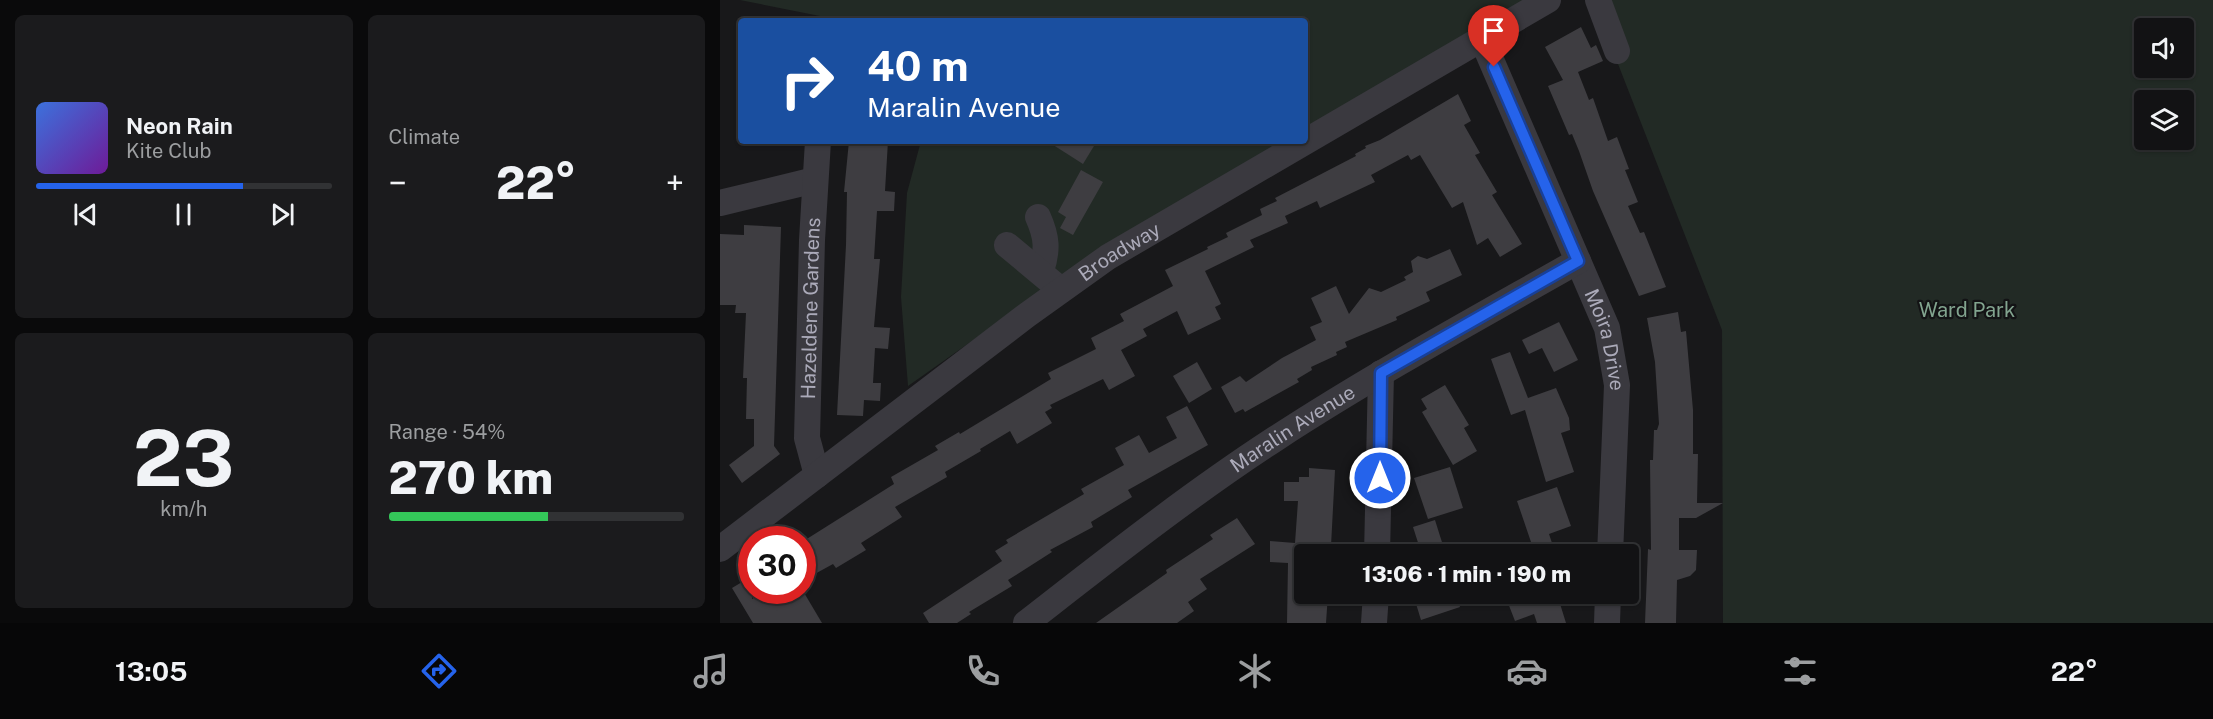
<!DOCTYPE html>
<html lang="en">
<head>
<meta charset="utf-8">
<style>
	:root { --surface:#121214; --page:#1b1b1d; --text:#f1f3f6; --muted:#9c9ea0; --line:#313234; --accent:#2563eb }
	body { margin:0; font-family:"Public Sans",sans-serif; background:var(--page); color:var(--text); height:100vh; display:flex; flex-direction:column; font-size:22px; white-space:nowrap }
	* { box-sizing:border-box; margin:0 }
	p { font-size:20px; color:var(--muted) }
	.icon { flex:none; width:33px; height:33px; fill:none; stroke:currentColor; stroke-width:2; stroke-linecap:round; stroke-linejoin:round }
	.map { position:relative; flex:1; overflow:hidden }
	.drawer { display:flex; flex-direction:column; gap:15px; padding:15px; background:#0a0a0b; width:720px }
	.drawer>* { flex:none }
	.top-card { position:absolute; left:18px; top:18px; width:570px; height:126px; border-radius:6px; box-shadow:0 2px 4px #0004,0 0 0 2px var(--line); background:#1a4fa0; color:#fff; overflow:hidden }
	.fabs { position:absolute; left:1414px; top:18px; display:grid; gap:12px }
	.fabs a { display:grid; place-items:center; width:60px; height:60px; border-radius:6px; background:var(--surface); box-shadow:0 2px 4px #0004,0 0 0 2px var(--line); font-size:30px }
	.speed { position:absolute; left:18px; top:526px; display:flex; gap:12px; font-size:30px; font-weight:700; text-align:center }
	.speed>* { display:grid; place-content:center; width:78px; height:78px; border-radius:50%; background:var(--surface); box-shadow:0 2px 4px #0004,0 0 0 2px var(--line); line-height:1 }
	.speed .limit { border:9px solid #d22; background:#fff; color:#111 }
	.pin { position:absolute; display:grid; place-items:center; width:51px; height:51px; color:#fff; margin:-62px -26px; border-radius:50% 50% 50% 0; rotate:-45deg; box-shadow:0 0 6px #0007 }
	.pin .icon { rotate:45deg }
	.me { position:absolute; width:66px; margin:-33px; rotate:0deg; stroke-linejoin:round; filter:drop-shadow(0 0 4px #0008) }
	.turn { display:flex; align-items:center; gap:21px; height:126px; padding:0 30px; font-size:27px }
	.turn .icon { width:78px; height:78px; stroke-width:2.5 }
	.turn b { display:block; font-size:42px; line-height:51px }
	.big { font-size:45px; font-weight:800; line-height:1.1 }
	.drawer .card { flex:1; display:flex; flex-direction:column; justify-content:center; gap:9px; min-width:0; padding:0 21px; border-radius:9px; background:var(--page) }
	.drawer .dial { align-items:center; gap:0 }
	.dial b { font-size:78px; line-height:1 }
	.song { display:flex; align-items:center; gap:18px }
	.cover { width:72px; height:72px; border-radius:9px; background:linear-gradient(135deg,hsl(220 70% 55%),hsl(280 70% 35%)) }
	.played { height:6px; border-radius:3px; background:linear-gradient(90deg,var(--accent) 70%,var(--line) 70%) }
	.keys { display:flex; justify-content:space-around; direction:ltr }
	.heat { display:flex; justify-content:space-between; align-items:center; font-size:33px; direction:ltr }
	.charge { height:9px; border-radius:4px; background:linear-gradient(90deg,#34c759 54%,var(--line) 0) }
	.drawer .tiles { flex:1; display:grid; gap:15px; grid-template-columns:repeat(2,1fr) }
	.trip { position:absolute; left:574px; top:544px; width:345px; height:60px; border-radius:6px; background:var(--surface); box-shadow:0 2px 4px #0004,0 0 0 2px var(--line); font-weight:800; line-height:60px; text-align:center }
	.tab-bar { display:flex; height:96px; justify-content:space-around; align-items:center; background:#070708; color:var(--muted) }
	.tab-bar .icon { width:42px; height:42px }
	.tab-bar .active { color:var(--accent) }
	.tab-bar b { font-size:27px; color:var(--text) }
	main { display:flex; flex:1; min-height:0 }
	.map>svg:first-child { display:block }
	.green { fill:#222a25; fill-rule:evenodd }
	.building { fill:#3e3d41 }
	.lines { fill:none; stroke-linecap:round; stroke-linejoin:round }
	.minor { stroke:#3a393f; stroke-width:26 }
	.route-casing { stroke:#184099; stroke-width:15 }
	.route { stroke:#2563eb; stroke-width:10 }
	.labels { text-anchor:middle; stroke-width:4.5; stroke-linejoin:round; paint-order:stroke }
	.street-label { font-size:20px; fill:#abaab9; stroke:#131315 }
	.park-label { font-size:20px; fill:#82a48f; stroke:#131315 }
</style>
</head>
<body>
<main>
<section class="drawer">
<div class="tiles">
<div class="card">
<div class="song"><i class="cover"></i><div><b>Neon Rain</b><p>Kite Club</p></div></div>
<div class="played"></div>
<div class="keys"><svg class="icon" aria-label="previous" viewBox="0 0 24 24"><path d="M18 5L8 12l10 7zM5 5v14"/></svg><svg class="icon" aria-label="pause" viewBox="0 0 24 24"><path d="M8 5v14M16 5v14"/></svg><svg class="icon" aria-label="next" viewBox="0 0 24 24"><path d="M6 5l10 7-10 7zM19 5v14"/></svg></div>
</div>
<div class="card"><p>Climate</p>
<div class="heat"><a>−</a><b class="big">22°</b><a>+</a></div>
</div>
<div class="card dial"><b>23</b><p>km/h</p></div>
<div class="card"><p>Range · 54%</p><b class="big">270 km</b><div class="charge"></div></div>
</div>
</section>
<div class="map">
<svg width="1493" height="623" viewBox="0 0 1493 623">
	<rect width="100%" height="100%" fill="#18181a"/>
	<g class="green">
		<polygon points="20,0 811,0 585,132 585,21 125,21"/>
		<path d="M 873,0 L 1493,0 L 1493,623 L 1003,623 L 1002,330 ZM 1425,28 L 1464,28 L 1464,68 L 1425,68 ZM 1425,100 L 1464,100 L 1464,140 L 1425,140 Z"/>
		<polygon points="201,141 570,141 340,279 188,386 181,297 187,193"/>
	</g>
	<g class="building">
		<polygon points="861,27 871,48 876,45 883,61 858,72 869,100 873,98 888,141 897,137 909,169 905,170 918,202 908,206 920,233 924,232 946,287 919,296 873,191 859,151 852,134 849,135 828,86 843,80 825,47"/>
		<polygon points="738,94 751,121 744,125 760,153 755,155 777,192 772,195 802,244 780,257 768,238 757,245 743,202 732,208 700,155 691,160 688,155 651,175 655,182 600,208 597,201 565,216 568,223 530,240 534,247 485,271 501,304 495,307 501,319 468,335 457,311 423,329 427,336 401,350 415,376 389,390 383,379 330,405 332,408 325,412 332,423 297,444 290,431 260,449 261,451 225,472 227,477 175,507 182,517 141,543 146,550 116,568 113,564 82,581 82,542 174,484 171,477 218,450 215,446 239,432 240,434 331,379 328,373 376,349 371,338 404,321 400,314 453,286 445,270 488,249 487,247 508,237 506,233 542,215 540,209 557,201 555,198 636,156 635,154 646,148 645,146 660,140"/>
		<polygon points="129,141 168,141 165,191 175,192 174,211 157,211 154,259 160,259 154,327 170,328 168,349 155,348 153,383 161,383 160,401 144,400 143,416 117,415 126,245 127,192 124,192"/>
		<polygon points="327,141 377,141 363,164"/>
		<polygon points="361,170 383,182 353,235 340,228 346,217 338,212"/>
		<polygon points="24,225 61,227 54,446 60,454 22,483 9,465 34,446 34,419 26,419 27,378 23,378 26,313 15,313 16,305 0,305 0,234 24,235"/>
		<polygon points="730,249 742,275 706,292 710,301 676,317 677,320 625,342 627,347 616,352 617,355 591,367 592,370 577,379 579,382 525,412 523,409 515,413 501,387 520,376 526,382 562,358 596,340 590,327 602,322 591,298 616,286 629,314 649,288 661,292 686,280 684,277 693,272 691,261 698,256 707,259"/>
		<polygon points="958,312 961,332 966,331 973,410 973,454 978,454 977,503 1003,503 976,518 959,518 959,550 977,550 976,570 970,576 957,580 956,623 925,623 928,549 931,550 930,460 933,460 934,430 937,430 939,424 935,362 927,318"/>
		<polygon points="839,322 858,360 834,372 822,348 809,354 802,340"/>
		<polygon points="790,352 808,398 836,388 849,418 850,430 841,433 854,472 826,482 805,410 791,415 771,359"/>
		<polygon points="477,362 492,389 469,403 453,376"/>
		<polygon points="725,385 749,425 744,428 757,451 733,465 702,412 707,409 701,399"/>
		<polygon points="467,406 488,445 408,490 412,497 371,522 373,527 330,550 332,552 288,580 292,586 249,612 251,614 237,623 209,623 203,613 282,561 275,551 288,543 286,540 364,494 361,489 404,465 395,448 419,435 429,453 457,438 446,417"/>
		<polygon points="730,467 743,508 708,519 694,478"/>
		<polygon points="589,468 615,470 611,546 585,544 585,594 608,594 606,623 567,623 568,563 550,562 550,541 575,543 578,501 564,501 564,482 579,482 579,477 589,477"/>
		<polygon points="837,487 851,526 829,534 836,555 781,555 780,552 811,542 797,501"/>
		<polygon points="517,518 535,544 480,579 487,589 468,602 474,611 457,623 376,623 447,573 446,570 493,539 490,535"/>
		<polygon points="715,520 726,555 702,555 693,527"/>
		<polygon points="32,576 32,599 45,591 83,591 102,623 33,623 12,588"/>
		<polygon points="693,594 736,594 740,607 701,620"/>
		<polygon points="797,594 837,594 846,623 817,623 814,614 795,621 788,603 799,599"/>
	</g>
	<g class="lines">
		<g class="minor">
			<polyline points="878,0 897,51"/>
			<path id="s1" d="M 762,39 L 887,328 L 897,385 L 890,555"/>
			<polyline points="0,203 95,180"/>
			<path d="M 318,217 C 327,237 328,250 321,271"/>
			<polyline points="287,245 341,290"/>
			<path id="s2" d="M 97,475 L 87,438 L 92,240 L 98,141"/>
			<path id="s3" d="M 0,549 L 307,315 L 388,257 L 828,0"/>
			<polyline points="657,555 661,373"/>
			<path id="s4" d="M 306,623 C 387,560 469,495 555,439 C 653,375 756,319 858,261"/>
			<polyline points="654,623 656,594"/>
			<polyline points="887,623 888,594"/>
		</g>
	</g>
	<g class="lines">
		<g class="route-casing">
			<polyline id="route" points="660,478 661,373 858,261 774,67"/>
		</g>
		<use href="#route" class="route"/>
	</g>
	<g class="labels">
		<g class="street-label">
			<text dy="7" stroke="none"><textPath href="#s3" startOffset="498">Broadway</textPath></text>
			<text dy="7" stroke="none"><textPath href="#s2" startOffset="168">Hazeldene Gardens</textPath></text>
			<text dy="7" stroke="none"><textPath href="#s1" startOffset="326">Moira Drive</textPath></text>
			<text dy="7" stroke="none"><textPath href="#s4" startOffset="330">Maralin Avenue</textPath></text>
		</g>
		<g class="park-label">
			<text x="1247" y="317">Ward Park</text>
		</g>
	</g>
</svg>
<div class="fabs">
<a><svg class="icon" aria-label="sound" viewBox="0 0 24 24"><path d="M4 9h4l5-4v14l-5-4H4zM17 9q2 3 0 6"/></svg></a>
<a><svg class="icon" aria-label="layers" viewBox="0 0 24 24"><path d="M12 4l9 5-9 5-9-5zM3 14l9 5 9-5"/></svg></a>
</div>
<div class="speed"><div class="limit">30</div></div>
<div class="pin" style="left:774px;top:67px;background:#d93025"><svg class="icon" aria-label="arrive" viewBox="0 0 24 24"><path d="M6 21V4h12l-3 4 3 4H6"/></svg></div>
<svg class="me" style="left:660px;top:478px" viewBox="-20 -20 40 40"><circle r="17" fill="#2563eb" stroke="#fff" stroke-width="3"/><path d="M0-11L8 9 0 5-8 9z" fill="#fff"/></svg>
<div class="trip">13:06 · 1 min · 190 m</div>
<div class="top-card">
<div class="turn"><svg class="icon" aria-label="right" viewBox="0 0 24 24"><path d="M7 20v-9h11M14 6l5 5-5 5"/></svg><div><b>40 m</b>Maralin Avenue</div></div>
</div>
</div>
</main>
<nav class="tab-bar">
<b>13:05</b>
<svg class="icon active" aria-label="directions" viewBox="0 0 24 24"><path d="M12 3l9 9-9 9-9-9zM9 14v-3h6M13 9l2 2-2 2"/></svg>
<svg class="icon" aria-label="music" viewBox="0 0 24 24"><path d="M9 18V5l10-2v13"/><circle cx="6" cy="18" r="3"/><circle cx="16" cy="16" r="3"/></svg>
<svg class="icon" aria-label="phone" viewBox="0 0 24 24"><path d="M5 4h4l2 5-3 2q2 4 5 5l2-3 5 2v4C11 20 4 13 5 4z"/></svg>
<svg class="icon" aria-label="climate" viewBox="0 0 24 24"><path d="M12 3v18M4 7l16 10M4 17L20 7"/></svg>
<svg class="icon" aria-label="car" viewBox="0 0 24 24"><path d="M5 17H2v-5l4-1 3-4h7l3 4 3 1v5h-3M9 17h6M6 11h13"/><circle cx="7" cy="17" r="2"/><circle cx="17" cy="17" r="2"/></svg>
<svg class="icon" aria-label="filters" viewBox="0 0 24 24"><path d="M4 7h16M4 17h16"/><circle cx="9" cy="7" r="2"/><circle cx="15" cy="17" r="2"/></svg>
<b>22°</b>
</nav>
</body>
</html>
